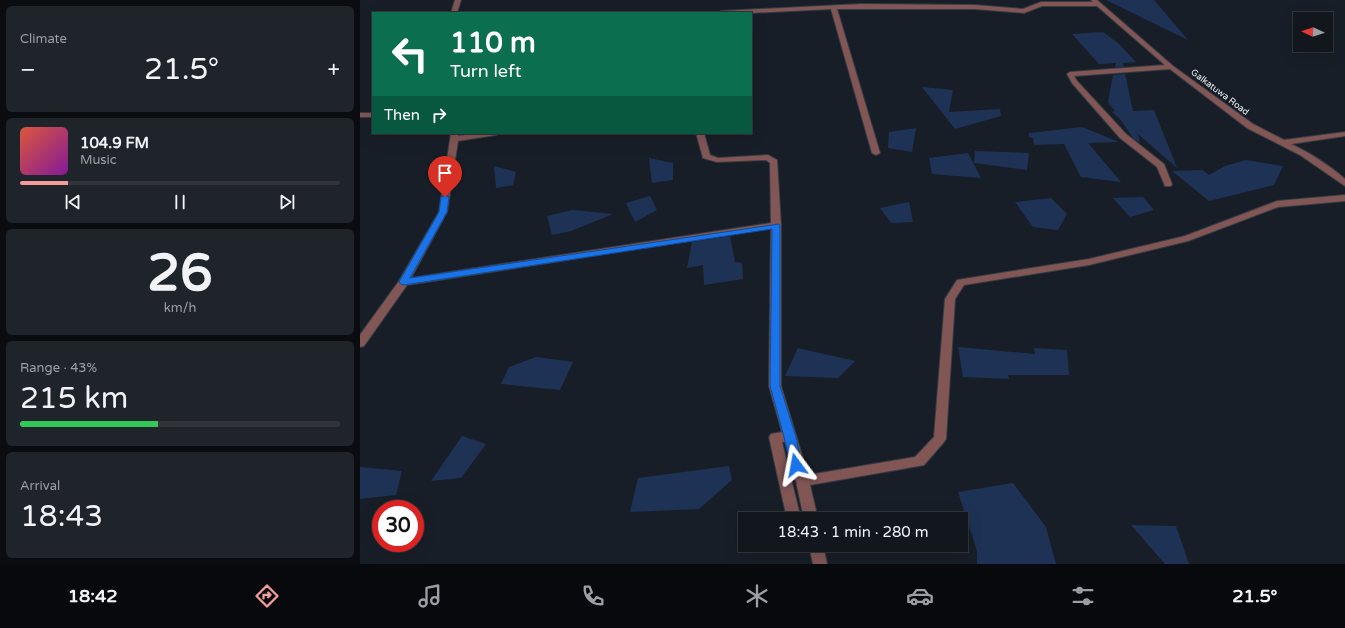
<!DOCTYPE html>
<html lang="en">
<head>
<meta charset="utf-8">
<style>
	:root { --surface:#12161d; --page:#1f232a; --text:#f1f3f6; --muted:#9c9fa4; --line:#31353b; --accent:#f59b99 }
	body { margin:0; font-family:"Varela Round",sans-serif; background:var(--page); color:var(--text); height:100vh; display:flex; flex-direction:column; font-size:15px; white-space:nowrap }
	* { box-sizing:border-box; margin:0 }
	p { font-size:13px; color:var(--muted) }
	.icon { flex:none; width:22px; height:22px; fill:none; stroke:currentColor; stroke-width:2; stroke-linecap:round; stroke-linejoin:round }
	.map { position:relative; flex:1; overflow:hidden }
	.drawer { display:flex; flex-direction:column; gap:6px; padding:6px; background:#0a0c10; width:360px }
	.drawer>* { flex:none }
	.banner { position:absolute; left:12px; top:12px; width:380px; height:122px; border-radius:0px; box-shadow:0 4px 16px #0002,0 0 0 1px var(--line); background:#0b6e4f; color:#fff; overflow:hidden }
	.needle { width:26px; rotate:274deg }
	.buttons { position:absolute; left:933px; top:12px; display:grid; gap:8px }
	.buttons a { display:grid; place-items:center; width:40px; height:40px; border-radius:0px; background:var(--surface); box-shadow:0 4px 16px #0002,0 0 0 1px var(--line); font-size:20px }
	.speed { position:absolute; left:12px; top:500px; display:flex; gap:8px; font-size:20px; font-weight:700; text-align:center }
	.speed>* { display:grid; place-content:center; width:52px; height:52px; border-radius:50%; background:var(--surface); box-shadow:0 4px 16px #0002,0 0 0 1px var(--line); line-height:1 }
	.speed .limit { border:6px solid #d22; background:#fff; color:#111 }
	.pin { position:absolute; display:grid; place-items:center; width:34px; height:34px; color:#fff; margin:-41px -17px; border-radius:50% 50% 50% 0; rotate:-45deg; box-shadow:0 0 4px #0007 }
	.pin .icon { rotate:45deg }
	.me { position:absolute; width:44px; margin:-22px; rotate:347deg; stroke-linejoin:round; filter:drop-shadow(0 0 3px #0008) }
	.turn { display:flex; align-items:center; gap:14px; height:84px; padding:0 12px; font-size:18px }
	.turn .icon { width:52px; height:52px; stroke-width:2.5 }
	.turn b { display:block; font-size:28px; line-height:34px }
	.then { display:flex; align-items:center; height:38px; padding:0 12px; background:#0003; gap:8px; font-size:15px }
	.big { font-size:30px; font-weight:600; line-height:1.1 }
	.drawer .card { flex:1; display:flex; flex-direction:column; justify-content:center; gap:6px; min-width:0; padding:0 14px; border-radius:6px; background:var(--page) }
	.drawer .dial { align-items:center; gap:0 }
	.dial b { font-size:52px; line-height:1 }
	.song { display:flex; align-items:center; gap:12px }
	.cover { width:48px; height:48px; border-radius:6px; background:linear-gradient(135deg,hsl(10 70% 55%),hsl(290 70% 35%)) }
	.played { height:4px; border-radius:2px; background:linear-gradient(90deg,var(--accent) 15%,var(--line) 15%) }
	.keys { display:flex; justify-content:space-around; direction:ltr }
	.heat { display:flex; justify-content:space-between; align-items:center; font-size:22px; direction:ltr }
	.charge { height:6px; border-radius:3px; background:linear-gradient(90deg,#34c759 43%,var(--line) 0) }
	.trip { position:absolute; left:378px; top:512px; width:230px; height:40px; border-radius:0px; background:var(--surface); box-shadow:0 4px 16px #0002,0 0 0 1px var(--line); font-weight:600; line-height:40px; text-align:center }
	.dock { display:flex; height:64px; justify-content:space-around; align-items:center; background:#07090c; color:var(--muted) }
	.dock .icon { width:28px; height:28px }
	.dock .selected { color:var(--accent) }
	.dock b { font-size:18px; color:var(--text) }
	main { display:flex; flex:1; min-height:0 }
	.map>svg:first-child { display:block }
	.building { fill:#1e3255 }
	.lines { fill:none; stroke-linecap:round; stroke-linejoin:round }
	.street-casing { stroke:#363c44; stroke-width:2 }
	.street { fill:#815655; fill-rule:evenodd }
	.route { fill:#1a73e8; stroke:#114b97 }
	.labels { text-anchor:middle; stroke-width:4; stroke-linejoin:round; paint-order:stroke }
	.far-street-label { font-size:9px; fill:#edf1f8; stroke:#181e27 }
</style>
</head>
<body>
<main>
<section class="drawer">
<div class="card"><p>Climate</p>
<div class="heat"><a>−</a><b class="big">21.5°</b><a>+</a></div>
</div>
<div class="card">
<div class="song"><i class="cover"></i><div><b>104.9 FM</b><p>Music</p></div></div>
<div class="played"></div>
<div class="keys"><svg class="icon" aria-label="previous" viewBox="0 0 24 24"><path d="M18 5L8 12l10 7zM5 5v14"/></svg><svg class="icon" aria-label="pause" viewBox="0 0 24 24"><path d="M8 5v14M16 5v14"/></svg><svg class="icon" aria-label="next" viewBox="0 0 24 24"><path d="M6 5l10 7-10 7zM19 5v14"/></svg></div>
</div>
<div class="card dial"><b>26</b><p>km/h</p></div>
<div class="card"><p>Range · 43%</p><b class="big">215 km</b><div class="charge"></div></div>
<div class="card"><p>Arrival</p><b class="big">18:43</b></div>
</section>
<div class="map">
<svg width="985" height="564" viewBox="0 0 985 564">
	<rect width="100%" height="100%" fill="#181e27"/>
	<g class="building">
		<polygon points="746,0 794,0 828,40"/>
		<polygon points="743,32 759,44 776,62 763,63 764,67 755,67 756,63 739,64 712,34"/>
		<polygon points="765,74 773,111 794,110 817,168 778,134 780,143 773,138 760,119 752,112 755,111 748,102 753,75"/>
		<polygon points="562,87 593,90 589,112 640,109 641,116 595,129"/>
		<polygon points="722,127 759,142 728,143 761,182 721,177 704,144 674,145 673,138 669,137 669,133"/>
		<polygon points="556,128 552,152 528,148 529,132"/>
		<polygon points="615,151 669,153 667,170 614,163"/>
		<polygon points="608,153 621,178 572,174 569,158"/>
		<polygon points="289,158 313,163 313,180 292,183"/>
		<polygon points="886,160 923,166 914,185 849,201 812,171 842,170 849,175 865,166"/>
		<polygon points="134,166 156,172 153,185 136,188"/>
		<polygon points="290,196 297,210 275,222 266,203"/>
		<polygon points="783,197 794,210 770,217 753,198"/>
		<polygon points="691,198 707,214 698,230 673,227 655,202"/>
		<polygon points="549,202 553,222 531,223 520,208"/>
		<polygon points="212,210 253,214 211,231 192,235 187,216"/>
		<polygon points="370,236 375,262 382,263 383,279 344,285 343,265 327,268 332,242"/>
		<polygon points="598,347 675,354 674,348 707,350 709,375 648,375 649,379 603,377"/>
		<polygon points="438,348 495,361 478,378 425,376"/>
		<polygon points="176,357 213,362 200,390 141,384 149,367"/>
		<polygon points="102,436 126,444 101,478 71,481"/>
		<polygon points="369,466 372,480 339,509 270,512 278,478"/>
		<polygon points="0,467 42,471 36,495 0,499"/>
		<polygon points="653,483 686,527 696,564 617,564 617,551 598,492"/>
		<polygon points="771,525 816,526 829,564 805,564"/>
	</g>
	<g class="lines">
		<g class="street-casing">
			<g id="street">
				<polygon points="95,0 101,0 97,13 91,13"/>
				<path d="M 731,0 L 737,0 L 813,66 L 893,124 L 924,140 L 985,132 L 985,136 L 931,144 C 950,153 969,165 985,179 L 985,186 L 940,155 L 887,128 L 810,69 L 714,76 L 717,81 L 766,134 L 804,164 L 812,184 L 811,186 L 805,186 L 797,167 L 760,138 L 712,83 L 707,74 L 710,72 L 805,65 L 737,6 L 682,6 L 664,13 L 615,9 L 477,9 L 520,153 L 516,155 L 512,153 L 471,9 L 391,13 L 358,13 L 361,11 L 501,4 L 615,5 L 663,9 L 681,2 L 733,2 Z"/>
				<rect x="0" y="113" width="13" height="4"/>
				<polygon points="91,133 99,133 98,136 120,133 140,133 136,135 98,141 87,212 51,278 411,223 410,163 406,160 357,162 343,158 336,133 344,133 350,155 358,158 408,155 417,160 421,225 421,386 448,475 555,457 574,437 585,299 597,280 729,259 825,236 917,201 985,195 985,201 918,207 828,241 729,265 604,285 595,299 586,439 584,442 564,465 559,466 450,485 458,519 444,519 436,481 426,444 425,442 422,442 441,519 427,519 409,437 411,434 422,432 409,386 411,228 47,285 4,346 0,347 0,335 39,281 79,212"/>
				<polygon points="449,545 463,545 467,564 453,564"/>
			</g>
		</g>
		<use href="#street" class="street"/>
	</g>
	<polygon class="route" points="85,195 89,197 87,212 50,278 419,224 420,225 420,386 436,437 442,465 440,468 436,469 432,468 430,465 424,437 410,386 412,229 44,285 41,284 39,282 79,212 81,197"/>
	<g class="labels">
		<g class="far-street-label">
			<text transform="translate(860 92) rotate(37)" y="3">Galkatuwa Road</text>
		</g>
	</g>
</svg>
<div class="buttons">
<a><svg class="needle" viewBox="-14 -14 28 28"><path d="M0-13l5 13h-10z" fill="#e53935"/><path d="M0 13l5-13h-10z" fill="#9c9fa4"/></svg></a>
</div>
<div class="speed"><div class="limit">30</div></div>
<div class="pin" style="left:85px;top:197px;background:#d93025"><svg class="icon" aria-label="arrive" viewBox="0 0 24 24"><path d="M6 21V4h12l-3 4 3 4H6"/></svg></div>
<svg class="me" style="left:436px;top:465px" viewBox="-20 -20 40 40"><path d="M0-17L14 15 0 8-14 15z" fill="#1a73e8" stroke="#fff" stroke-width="4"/></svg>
<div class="trip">18:43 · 1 min · 280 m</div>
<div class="banner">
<div class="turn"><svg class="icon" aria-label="left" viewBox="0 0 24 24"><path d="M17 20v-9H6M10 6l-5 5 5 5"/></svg><div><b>110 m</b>Turn left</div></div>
<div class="then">Then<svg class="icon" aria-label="right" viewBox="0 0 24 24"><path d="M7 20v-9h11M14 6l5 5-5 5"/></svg></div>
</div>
</div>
</main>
<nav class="dock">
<b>18:42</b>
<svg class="icon selected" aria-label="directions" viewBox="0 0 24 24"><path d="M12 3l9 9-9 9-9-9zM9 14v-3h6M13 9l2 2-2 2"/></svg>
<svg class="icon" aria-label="music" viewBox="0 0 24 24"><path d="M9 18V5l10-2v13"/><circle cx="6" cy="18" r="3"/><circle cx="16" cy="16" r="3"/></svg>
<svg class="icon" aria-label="phone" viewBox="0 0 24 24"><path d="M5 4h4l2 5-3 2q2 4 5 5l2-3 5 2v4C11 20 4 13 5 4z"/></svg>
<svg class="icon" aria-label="climate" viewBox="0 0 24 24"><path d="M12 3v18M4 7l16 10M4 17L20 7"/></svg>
<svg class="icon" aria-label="car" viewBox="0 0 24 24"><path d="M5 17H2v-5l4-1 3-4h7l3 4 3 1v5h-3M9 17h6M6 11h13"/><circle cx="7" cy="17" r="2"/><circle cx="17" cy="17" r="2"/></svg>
<svg class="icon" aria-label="filters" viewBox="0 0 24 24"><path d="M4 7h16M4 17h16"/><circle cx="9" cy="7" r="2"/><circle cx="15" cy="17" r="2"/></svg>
<b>21.5°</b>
</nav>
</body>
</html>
